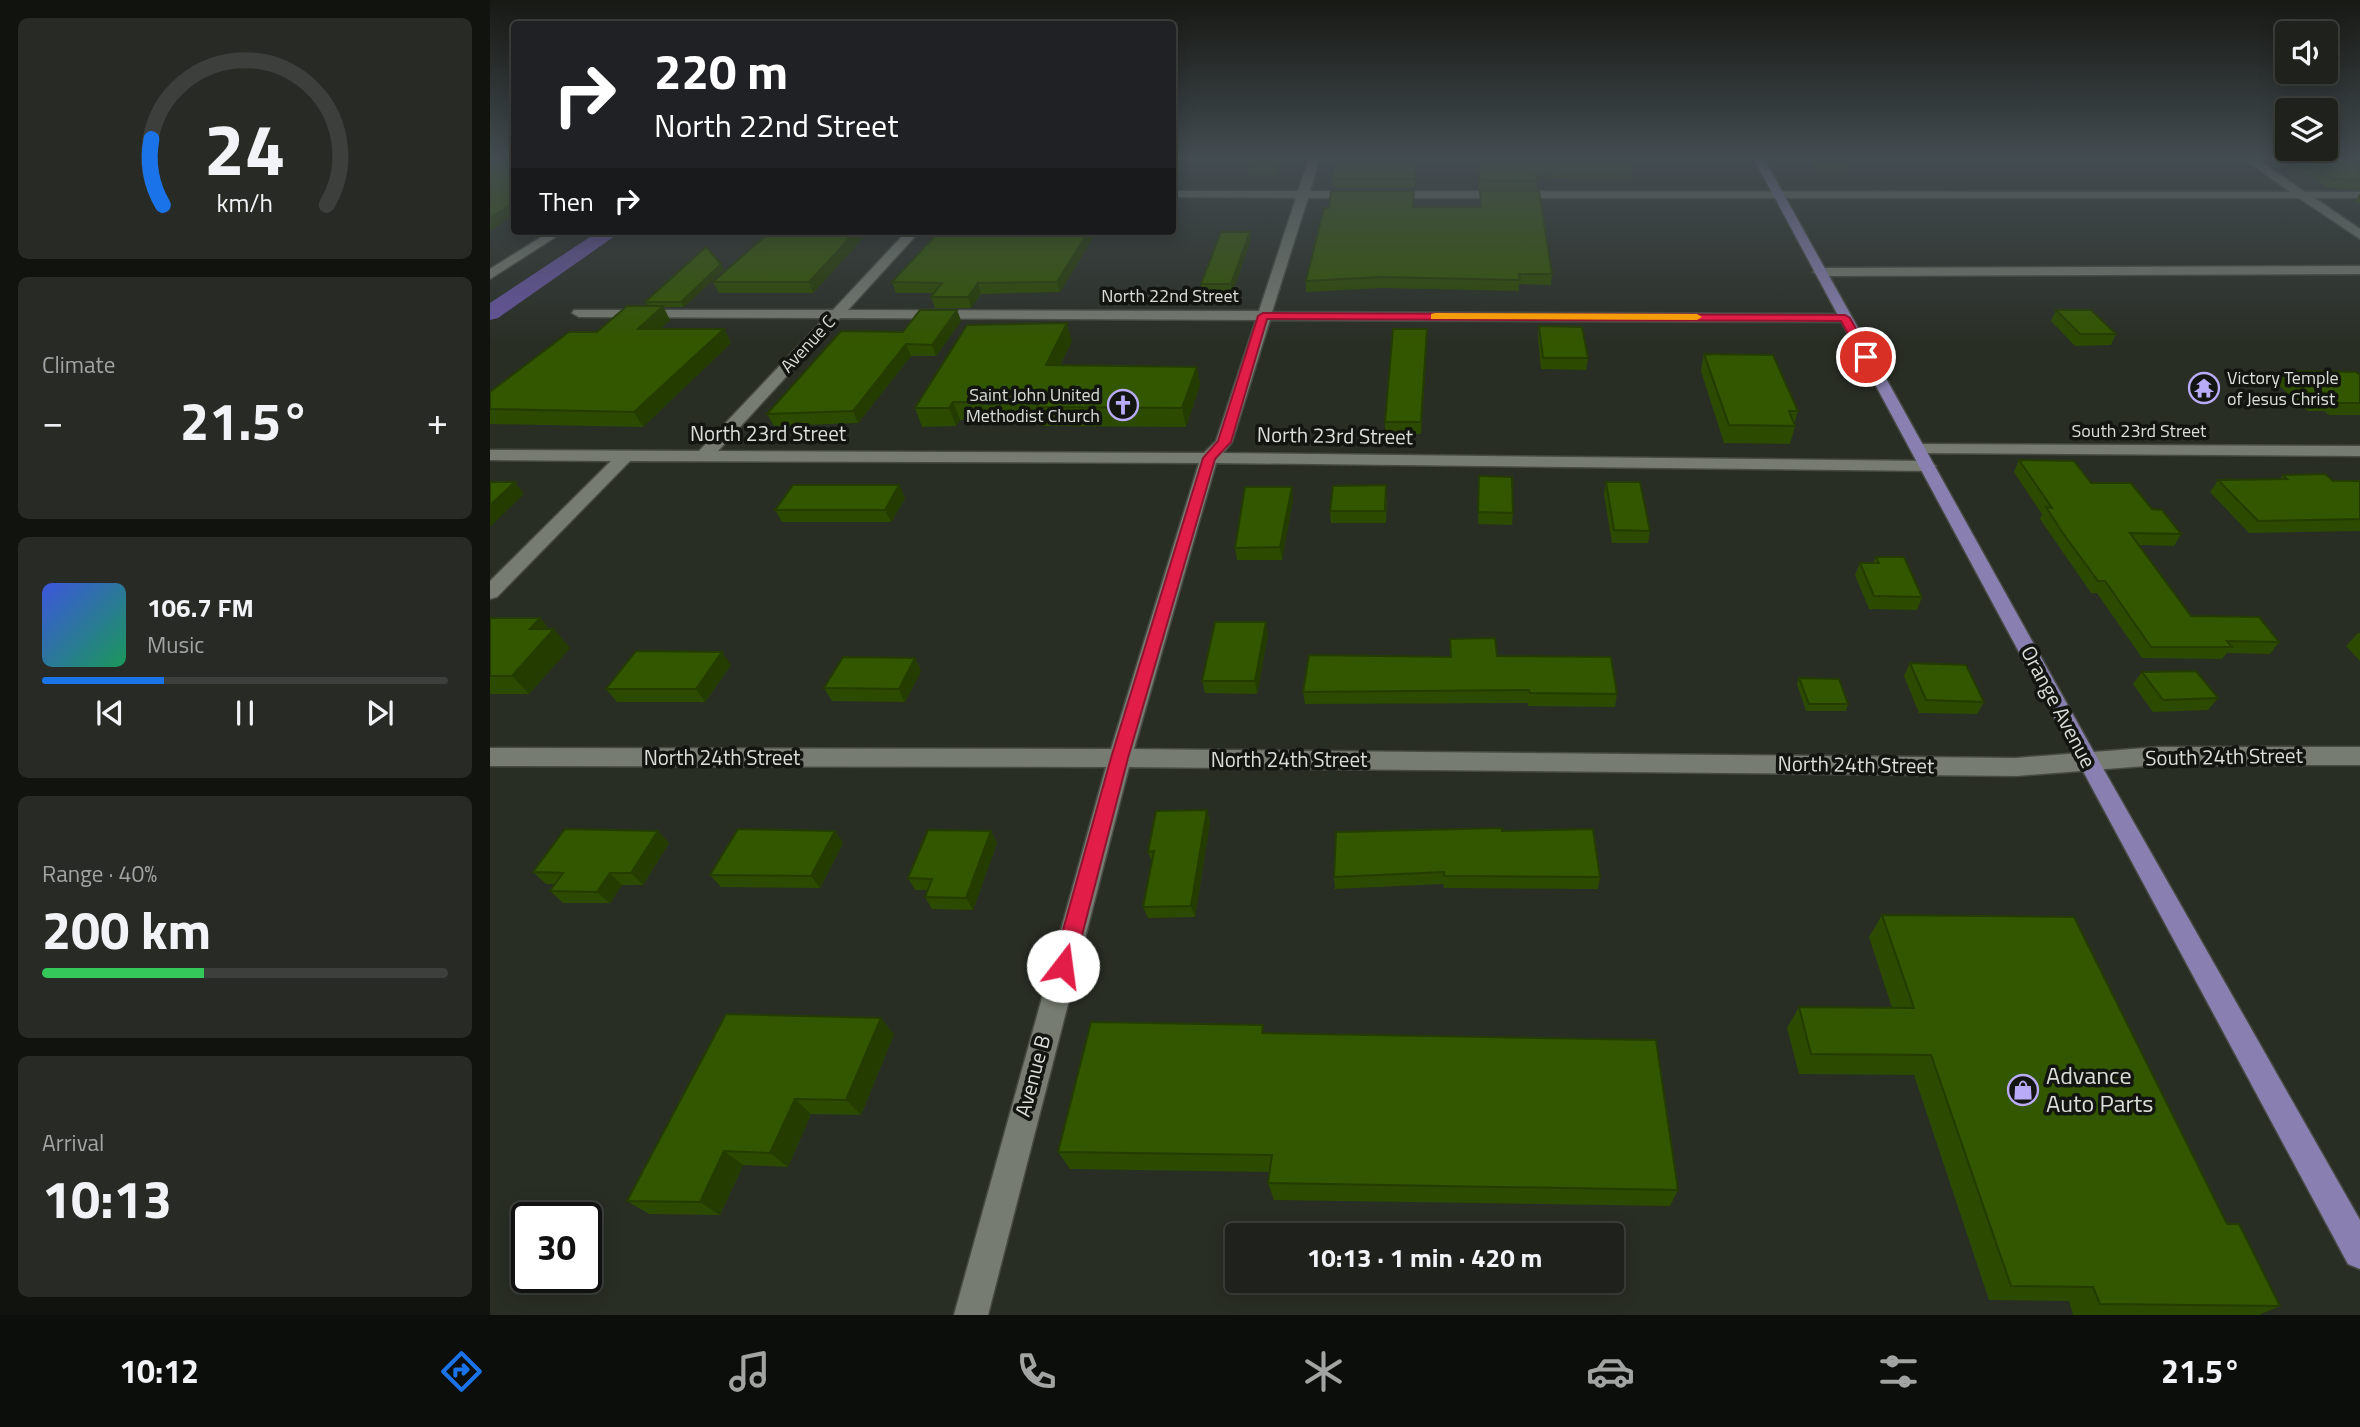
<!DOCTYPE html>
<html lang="en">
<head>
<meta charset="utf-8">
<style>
	:root { --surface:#1f221c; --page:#272a25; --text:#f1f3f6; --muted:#a1a4a3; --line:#3c3f3b; --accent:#1a73e8 }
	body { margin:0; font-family:"Titillium Web",sans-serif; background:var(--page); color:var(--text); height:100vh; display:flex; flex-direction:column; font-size:26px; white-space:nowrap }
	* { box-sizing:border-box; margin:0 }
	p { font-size:23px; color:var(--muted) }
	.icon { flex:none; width:38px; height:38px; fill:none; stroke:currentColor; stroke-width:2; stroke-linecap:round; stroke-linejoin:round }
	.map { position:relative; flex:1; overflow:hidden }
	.details { display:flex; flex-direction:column; gap:18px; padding:18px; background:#11130f; width:490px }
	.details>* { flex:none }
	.hud { position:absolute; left:21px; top:21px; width:665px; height:214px; border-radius:7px; box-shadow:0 4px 18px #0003,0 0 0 2px var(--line); background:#202124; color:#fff; overflow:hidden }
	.fabs { position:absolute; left:1785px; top:21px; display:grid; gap:14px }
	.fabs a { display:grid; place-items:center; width:63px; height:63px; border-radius:7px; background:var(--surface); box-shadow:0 4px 18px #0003,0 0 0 2px var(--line); font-size:35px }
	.speed { position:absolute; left:21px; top:1202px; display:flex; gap:14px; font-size:35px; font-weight:700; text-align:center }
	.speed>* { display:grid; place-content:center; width:91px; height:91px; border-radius:50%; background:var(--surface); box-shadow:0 4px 18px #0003,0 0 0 2px var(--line); line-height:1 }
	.speed .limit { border:4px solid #111; border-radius:10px; background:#fff; color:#111 }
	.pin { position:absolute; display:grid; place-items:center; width:60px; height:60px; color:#fff; margin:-30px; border:4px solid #fff; border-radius:50%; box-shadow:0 2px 7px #0007 }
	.me { position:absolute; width:77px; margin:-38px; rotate:15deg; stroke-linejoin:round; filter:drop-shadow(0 0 5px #0008) }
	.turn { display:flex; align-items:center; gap:24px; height:147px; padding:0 28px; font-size:32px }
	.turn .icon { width:91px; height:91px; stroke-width:2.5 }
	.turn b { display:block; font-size:49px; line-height:60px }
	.then { display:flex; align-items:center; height:66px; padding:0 28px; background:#0003; gap:14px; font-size:26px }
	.big { font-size:52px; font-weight:700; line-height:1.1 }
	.details .card { flex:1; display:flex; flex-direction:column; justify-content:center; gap:10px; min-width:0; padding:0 24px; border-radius:10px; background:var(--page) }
	.details .dial { align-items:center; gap:0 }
	.dial svg { height:182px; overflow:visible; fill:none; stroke:var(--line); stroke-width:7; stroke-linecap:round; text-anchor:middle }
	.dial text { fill:var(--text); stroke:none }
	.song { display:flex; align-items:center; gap:21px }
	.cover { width:84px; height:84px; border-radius:10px; background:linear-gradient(135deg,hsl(230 70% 55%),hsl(150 70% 35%)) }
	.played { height:7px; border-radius:4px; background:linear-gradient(90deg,var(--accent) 30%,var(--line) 30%) }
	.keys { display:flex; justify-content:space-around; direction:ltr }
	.heat { display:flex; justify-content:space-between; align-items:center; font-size:38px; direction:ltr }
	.charge { height:10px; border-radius:5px; background:linear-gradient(90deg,#34c759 40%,var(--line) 0) }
	.trip { position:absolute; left:735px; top:1223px; width:399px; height:70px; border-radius:7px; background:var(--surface); box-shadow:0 4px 18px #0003,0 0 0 2px var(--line); font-weight:700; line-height:70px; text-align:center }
	.tabs { display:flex; height:112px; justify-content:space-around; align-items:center; background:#0c0e0b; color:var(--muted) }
	.tabs .icon { width:49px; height:49px }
	.tabs .selected { color:var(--accent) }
	.tabs b { font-size:32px; color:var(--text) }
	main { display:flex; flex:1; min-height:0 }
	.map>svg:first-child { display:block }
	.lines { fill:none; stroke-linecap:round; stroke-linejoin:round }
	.canal { fill:#66559e; fill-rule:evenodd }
	.minor-casing { stroke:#464a43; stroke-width:3 }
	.major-casing { stroke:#464a43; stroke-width:3 }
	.minor { fill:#767c71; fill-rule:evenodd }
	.major { fill:#8980b1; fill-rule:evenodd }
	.wall { fill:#2c4a00 }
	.shaded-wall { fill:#243c00 }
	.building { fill:#335600; stroke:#243c00; stroke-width:2 }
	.route { fill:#e11d48; stroke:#92132f; stroke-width:2 }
	.slow { fill:#f59e0b }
	.labels { text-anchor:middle; stroke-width:7; stroke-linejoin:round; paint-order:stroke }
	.far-street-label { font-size:18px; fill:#dbdfd9; stroke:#131511 }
	.far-poi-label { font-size:18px; fill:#dbdfd9; stroke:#131511; text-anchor:start }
	.street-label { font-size:21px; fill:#dbdfd9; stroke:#131511 }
	.near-poi-label { font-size:24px; fill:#dbdfd9; stroke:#131511; text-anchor:start }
</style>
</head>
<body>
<main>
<section class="details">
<div class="card dial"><svg viewBox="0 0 100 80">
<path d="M14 69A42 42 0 1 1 86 69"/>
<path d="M14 69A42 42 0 0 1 9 40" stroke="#1a73e8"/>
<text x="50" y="56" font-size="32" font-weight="700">24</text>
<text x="50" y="72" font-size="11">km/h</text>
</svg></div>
<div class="card"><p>Climate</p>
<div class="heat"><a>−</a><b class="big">21.5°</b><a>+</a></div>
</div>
<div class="card">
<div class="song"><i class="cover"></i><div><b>106.7 FM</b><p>Music</p></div></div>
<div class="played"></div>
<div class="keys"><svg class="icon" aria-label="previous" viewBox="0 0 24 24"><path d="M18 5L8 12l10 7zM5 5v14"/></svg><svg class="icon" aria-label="pause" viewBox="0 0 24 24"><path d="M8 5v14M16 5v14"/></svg><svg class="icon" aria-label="next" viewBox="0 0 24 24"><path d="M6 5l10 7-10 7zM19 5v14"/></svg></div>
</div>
<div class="card"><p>Range · 40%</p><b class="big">200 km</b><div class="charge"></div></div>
<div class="card"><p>Arrival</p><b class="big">10:13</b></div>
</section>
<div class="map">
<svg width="1870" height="1315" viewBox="0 0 1870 1315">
	<rect width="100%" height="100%" fill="#292e25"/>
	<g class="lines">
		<polygon class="canal" points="109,231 132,231 8,318 0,320 0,303"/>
		<g class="minor-casing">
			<g id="minor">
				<path d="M 819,159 L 829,159 L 820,191 L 1800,192 L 1755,159 L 1767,159 L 1815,192 L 1870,192 L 1870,198 L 1825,198 L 1870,229 L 1870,239 L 1809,198 L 818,198 L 782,312 L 1355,314 L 1362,318 L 1355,322 L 780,320 L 742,442 L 733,453 L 1437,461 L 1446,466 L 1437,471 L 726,463 L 644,749 L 1526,758 L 1668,747 L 1870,747 L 1870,765 L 1668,765 L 1526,776 L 639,767 L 498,1315 L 464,1315 L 616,767 L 0,766 L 0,748 L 621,749 L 709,463 L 140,461 L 7,597 L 0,599 L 0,581 L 121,461 L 0,460 L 0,450 L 209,451 L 335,318 L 89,317 L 82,313 L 84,310 L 343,310 L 417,231 L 430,231 L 358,310 L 769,311 L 806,198 L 682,197 L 682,191 L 808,191 ZM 350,318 L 766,320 L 726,441 L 714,453 L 228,451 Z"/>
				<polygon points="61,231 75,231 0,279 0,269"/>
				<polygon points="1870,266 1870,274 1330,276 1323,272 1330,268"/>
				<polygon points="1428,444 1870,446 1870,456 1422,453 1422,445"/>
			</g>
		</g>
		<g class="major-casing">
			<polygon id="major" points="1264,159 1274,159 1606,756 1870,1220 1870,1269 1858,1264"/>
		</g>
		<use href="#minor" class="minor"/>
		<use href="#major" class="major"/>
	</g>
	<g class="wall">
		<polygon points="761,159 792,159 787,175 759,176 758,168"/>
		<polygon points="928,159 925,188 843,188 842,179"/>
		<polygon points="987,159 1137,159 1142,172 1140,180 1062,178 1047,179 1047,189 989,189"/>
		<polygon points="1318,159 1359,159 1360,160 1357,170 1325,170"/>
		<polygon points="1612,159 1698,159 1696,162 1614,161"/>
		<polygon points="1792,159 1870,159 1870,190 1838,188"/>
		<polygon points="990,191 1062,274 1061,285 1029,284 1029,291 891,288 816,292 816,281 924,207 990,207"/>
		<polygon points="1870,193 1870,204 1865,201"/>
		<polygon points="281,231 388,231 383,237 374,237 323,293 229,293 223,282"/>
		<polygon points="450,231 607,231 570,292 491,294 481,308 445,308 441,297 444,293 406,293 402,282"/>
		<polygon points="761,240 742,293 712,292 711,284"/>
		<polygon points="234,269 194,307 173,307 180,320 170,329 234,329 241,343 153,427 0,424 0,392 107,332 158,306 155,302"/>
		<polygon points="467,310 471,321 446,356 421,356 368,423 284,426 277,414"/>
		<polygon points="1566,310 1626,334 1621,345 1585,346 1561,321"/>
		<polygon points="1049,326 1098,358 1096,370 1051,369 1048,338"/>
		<polygon points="937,340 931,434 895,434 895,422"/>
		<polygon points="582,341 570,365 710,385 696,427 552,426 551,422 470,420 466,426 432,427 425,408"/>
		<polygon points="1214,354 1308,411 1304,424 1305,426 1300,444 1234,443 1211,371"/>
		<polygon points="1794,371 1870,375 1870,415 1839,415 1834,411 1818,411 1786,383"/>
		<polygon points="1529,460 1601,483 1662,509 1691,534 1684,546 1649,545 1701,616 1789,642 1780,654 1737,653 1732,659 1652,658 1607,593 1601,593 1550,519 1552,514 1524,472"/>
		<polygon points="1793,475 1843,481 1870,481 1870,531 1759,533 1720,492 1728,480 1790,479"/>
		<polygon points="989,476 1023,513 1022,525 988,524"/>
		<polygon points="1116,482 1160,531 1158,543 1122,543 1114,494"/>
		<polygon points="409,485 415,498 401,522 292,522 285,510"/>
		<polygon points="897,498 896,523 841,523 840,511"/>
		<polygon points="803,499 792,560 747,560 745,548"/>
		<polygon points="1386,557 1432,597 1427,610 1379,609 1365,575 1370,563 1383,563"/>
		<polygon points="0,618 50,618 59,629 80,648 39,694 0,694"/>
		<polygon points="1868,633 1870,633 1870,661 1856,646"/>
		<polygon points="778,635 767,694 715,693 712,681"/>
		<polygon points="960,639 1007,656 1127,694 1125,707 1038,706 1038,703 815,704 813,692 960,657"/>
		<polygon points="425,658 431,671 415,702 342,701 334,688"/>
		<polygon points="1420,663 1494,702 1487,714 1429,713 1414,676"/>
		<polygon points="241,665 215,702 127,702 116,689"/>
		<polygon points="1652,672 1728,698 1718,710 1663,712 1643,684"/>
		<polygon points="1309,678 1358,704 1356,711 1316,711 1307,684"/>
		<polygon points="717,810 720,822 705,917 658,918 653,907 662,862 658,852"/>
		<polygon points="168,831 179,843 153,885 132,885 120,903 73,903 60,891 65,884 56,884 43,872"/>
		<polygon points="345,831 353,843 330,888 231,887 220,875"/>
		<polygon points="501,831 507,843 483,910 442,909 435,897 437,890 425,890 418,878"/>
		<polygon points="1012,831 1110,877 1108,889 954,888 953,884 845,889 844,877"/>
		<polygon points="1392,915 1737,1224 1790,1306 1769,1315 1583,1315 1579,1301 1499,1300 1424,1075 1309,1074 1297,1028 1309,1007 1402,1008 1379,937"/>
		<polygon points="776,1033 1188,1190 1180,1206 784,1200 778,1183 780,1172 580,1169 568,1152"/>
		<polygon points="404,1034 371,1115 321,1114 298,1167 253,1165 230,1215 159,1214 137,1201"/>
	</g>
	<g class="shaded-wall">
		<polygon points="0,159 23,159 24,161 0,164"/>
		<polygon points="789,159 792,159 787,175 786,168"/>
		<polygon points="1062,170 1062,178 1045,180 1046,172"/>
		<polygon points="24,203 24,215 0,231 0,218"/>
		<polygon points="366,231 372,231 374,237 323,293 319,282"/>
		<polygon points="381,231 388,231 383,237"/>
		<polygon points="599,231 607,231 570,292 567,282"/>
		<polygon points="760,232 761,240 742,293 741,284"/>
		<polygon points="231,264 234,269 194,307 191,302"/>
		<polygon points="488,283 491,294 481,308 478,297"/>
		<polygon points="173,306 180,320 156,343 148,329"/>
		<polygon points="467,310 471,321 446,356 442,345"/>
		<polygon points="577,323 582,341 561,383 556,365"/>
		<polygon points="234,329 241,343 153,427 144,412"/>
		<polygon points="937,329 937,340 931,434 931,422"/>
		<polygon points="416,344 421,356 368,423 363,411"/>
		<polygon points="707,367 710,385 696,427 692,408"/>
		<polygon points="463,402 470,420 466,426 459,408"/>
		<polygon points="25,482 34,494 0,527 0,505"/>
		<polygon points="409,485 415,498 401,522 395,510"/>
		<polygon points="802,487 803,499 792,560 790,547"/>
		<polygon points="50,618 62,632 64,629 80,648 39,694 22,676 40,629"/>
		<polygon points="776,622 778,635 767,694 765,681"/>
		<polygon points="232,652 241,665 215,702 206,689"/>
		<polygon points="425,658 431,671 415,702 409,689"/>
		<polygon points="717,810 720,822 705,917 701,906"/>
		<polygon points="168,831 179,843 153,885 141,873"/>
		<polygon points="345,831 353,843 330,888 321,876"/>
		<polygon points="501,831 507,843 483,910 476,898"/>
		<polygon points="120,873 132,885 120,903 107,892"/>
		<polygon points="391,1018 404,1034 371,1115 356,1100"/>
		<polygon points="305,1099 321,1114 298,1167 280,1153"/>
		<polygon points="234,1151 253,1165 230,1215 210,1202"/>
	</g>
	<g class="building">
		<polygon points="20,159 24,159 24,203 0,218 0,164 21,163"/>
		<polygon points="761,159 789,159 786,168 758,168"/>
		<polygon points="847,159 927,159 925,179 842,179"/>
		<polygon points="988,159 1137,159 1142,172 1062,170 1046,172 1047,181 989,180"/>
		<polygon points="1327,159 1359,159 1360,160 1327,160"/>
		<polygon points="1812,159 1870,159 1870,180 1844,179"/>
		<polygon points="841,191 924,191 923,207 991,207 990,191 1049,191 1062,274 1029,274 1030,280 890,277 816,281 834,208 839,208"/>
		<polygon points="281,231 366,231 319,282 223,282"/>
		<polygon points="450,231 599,231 567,282 488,283 478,297 441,297 452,283 402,282"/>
		<polygon points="731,232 760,232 741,284 711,284"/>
		<polygon points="216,247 231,264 191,302 155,302"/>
		<polygon points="137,306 173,306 148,329 234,329 144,412 0,409 0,392 79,332 107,332"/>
		<polygon points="430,310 467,310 442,345 416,344 363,411 277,414 351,331 413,332"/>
		<polygon points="1566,310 1601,310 1626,334 1590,334"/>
		<polygon points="577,323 556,365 707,367 692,408 547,407 549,403 463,402 459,408 425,408 477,325"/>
		<polygon points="1049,326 1092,327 1098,358 1053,358"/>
		<polygon points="903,329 937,329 931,422 895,422"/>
		<polygon points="1214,354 1283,355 1308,411 1299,411 1305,426 1239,425"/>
		<polygon points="1794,371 1866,372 1870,375 1870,403 1847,403 1843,399 1826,399"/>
		<polygon points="1529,460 1584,461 1601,483 1641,483 1662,509 1672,510 1691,534 1640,533 1701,616 1769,617 1789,642 1737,641 1742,647 1661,647 1615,581 1608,581 1572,532 1556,507 1562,508"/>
		<polygon points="1835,474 1843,481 1870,481 1870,519 1768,521 1728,480 1797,479 1793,475"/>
		<polygon points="989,476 1022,477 1023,513 988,512"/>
		<polygon points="0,482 25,482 0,505"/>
		<polygon points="1116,482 1150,482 1160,531 1124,530"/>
		<polygon points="303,485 409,485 395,510 285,510"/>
		<polygon points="896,485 895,511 840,511 843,486"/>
		<polygon points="755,487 802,487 790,547 745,548"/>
		<polygon points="1386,557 1414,557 1432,597 1384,596 1370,563 1389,563"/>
		<polygon points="0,618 50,618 40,629 64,629 22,676 0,676"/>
		<polygon points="725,622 776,622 765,681 712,681"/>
		<polygon points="1005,638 1007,656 1121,657 1127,694 1040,693 1039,690 813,692 819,655 961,657 960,639"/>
		<polygon points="146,651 232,652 206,689 116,689"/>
		<polygon points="353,657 425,658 409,689 334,688"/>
		<polygon points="1420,663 1476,665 1494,702 1436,700"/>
		<polygon points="1706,671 1728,698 1673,700 1652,672"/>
		<polygon points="1309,678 1349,679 1358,704 1319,704"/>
		<polygon points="717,810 701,906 653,907 664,851 658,852 666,811"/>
		<polygon points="1012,828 1012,831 1103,829 1110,877 954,876 954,872 844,877 846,832"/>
		<polygon points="75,829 168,831 141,873 120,873 107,892 60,891 73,873 43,872"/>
		<polygon points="248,829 345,831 321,876 220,875"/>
		<polygon points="438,830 501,831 476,898 435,897 442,879 418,878"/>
		<polygon points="1392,915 1584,917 1737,1224 1749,1224 1790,1306 1610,1304 1603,1287 1521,1286 1441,1055 1321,1054 1309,1007 1424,1008"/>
		<polygon points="236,1014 391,1018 356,1100 305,1099 280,1153 234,1151 210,1202 137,1201"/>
		<polygon points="601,1022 773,1025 772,1033 1166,1040 1188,1190 778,1183 782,1155 568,1152"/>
	</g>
	<linearGradient id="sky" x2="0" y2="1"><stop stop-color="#171914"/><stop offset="0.46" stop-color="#434c51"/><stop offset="1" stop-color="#434c51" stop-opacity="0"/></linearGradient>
	<rect width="1870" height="343" fill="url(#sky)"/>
	<polygon class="route" points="773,313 1355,315 1360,318 1382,357 1372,359 1351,321 777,319 741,442 725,459 638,758 584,966 581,972 573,975 566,972 563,966 621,758 713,458 728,441 768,316"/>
	<polygon class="slow" points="945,313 1207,314 1212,317 1207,320 941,319 941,314"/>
	<defs>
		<g id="temple-ring" transform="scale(1.575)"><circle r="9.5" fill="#131511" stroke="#b9abf7" stroke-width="1.5"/><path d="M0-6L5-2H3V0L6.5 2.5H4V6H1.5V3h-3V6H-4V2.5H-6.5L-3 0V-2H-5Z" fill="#b9abf7"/></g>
		<g id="church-ring" transform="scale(1.575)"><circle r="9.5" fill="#131511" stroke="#b9abf7" stroke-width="1.5"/><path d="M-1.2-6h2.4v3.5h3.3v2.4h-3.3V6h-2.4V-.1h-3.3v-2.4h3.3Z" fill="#b9abf7"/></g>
		<g id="shop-ring" transform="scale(1.575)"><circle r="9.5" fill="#131511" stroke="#b9abf7" stroke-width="1.5"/><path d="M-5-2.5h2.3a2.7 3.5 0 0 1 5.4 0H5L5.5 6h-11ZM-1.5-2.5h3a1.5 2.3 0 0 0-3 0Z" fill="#b9abf7"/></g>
	</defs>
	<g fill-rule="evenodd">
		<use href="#temple-ring" x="1714" y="388"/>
		<use href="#church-ring" x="633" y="405"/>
		<use href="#shop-ring" x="1533" y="1090"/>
	</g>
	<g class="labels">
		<g class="far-street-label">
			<text x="680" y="302">North 22nd Street</text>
			<text transform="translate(318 344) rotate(-47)" y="6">Avenue C</text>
			<text x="1649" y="437">South 23rd Street</text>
		</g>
		<g class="far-poi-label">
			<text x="1737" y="384">Victory Temple<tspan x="1737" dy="21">of Jesus Christ</tspan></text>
			<text x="610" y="401" text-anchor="end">Saint John United<tspan x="610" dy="21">Methodist Church</tspan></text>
		</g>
		<g class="street-label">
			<text x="278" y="441">North 23rd Street</text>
			<text transform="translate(845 436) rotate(1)" y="7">North 23rd Street</text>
			<text transform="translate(1568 707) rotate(62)" y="7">Orange Avenue</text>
			<text transform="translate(1734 757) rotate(-1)" y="7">South 24th Street</text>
			<text x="232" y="765">North 24th Street</text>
			<text x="799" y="767">North 24th Street</text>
			<text transform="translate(1366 765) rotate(1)" y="7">North 24th Street</text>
			<text transform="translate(543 1076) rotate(-75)" y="7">Avenue B</text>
		</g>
		<g class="near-poi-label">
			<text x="1556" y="1084">Advance<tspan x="1556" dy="28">Auto Parts</tspan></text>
		</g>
	</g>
</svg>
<div class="fabs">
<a><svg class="icon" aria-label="sound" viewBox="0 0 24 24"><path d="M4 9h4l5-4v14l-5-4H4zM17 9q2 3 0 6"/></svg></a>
<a><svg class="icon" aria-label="layers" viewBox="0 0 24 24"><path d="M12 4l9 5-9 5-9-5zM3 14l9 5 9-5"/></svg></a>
</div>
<div class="speed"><div class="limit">30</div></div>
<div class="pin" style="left:1376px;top:357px;background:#d93025"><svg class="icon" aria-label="arrive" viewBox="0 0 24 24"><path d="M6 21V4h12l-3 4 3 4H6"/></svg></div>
<svg class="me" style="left:573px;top:966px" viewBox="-20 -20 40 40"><circle r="19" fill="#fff"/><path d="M0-13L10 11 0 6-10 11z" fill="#e11d48"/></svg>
<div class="trip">10:13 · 1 min · 420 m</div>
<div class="hud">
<div class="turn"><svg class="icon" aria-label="right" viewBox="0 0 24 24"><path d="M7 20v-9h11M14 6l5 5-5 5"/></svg><div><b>220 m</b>North 22nd Street</div></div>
<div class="then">Then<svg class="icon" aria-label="right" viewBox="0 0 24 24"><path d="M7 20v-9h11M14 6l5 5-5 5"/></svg></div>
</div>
</div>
</main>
<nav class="tabs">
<b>10:12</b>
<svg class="icon selected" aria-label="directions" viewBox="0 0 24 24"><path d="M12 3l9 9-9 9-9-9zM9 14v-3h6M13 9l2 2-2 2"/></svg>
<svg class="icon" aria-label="music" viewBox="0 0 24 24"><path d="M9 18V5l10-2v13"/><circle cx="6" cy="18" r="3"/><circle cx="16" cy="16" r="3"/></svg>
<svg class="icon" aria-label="phone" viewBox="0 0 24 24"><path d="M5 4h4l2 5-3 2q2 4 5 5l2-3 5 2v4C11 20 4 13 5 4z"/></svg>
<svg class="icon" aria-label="climate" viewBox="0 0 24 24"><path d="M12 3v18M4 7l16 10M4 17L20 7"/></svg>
<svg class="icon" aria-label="car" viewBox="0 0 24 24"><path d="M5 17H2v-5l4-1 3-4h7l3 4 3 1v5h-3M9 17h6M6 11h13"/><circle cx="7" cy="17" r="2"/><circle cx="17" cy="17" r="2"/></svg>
<svg class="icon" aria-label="filters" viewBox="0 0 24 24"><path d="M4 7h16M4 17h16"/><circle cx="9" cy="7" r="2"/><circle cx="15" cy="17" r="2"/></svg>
<b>21.5°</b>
</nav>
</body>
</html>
